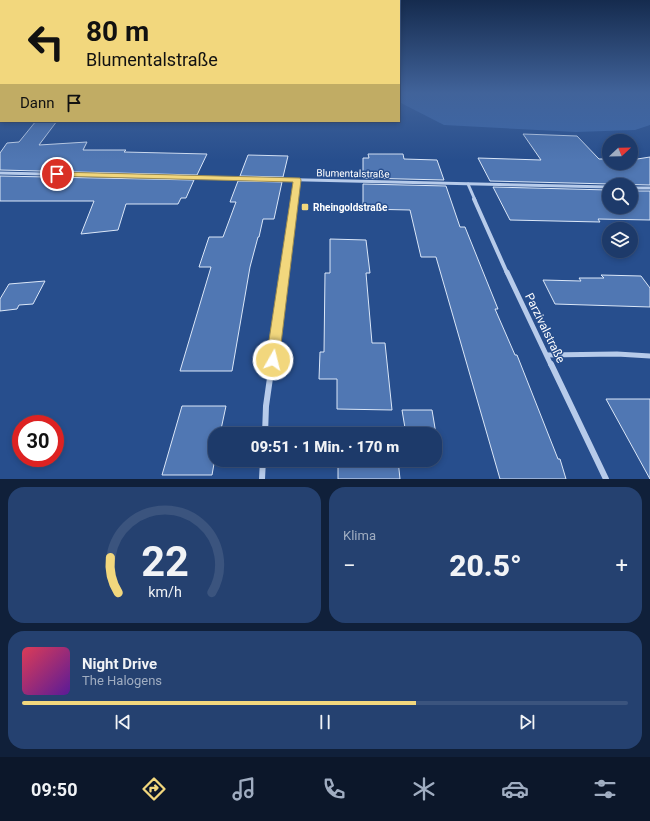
<!DOCTYPE html>
<html lang="de">
<head>
<meta charset="utf-8">
<style>
	:root { --surface:#1d3a6a; --page:#254170; --text:#f1f3f6; --muted:#a0adc1; --line:#3b547e; --accent:#f2d77d }
	body { margin:0; font-family:Roboto,sans-serif; background:var(--page); color:var(--text); height:100vh; display:flex; flex-direction:column; font-size:15px; white-space:nowrap }
	* { box-sizing:border-box; margin:0 }
	p { font-size:13px; color:var(--muted) }
	.icon { flex:none; width:22px; height:22px; fill:none; stroke:currentColor; stroke-width:2; stroke-linecap:round; stroke-linejoin:round }
	.map { position:relative; height:479px; overflow:hidden }
	.sheet { display:flex; flex-direction:column; gap:8px; padding:8px; background:#10203a; flex:1 }
	.sheet>* { flex:none }
	.hud { position:absolute; left:0px; top:0px; width:400px; height:122px; box-shadow:0 2px 6px #0003,0 0 0 1px var(--line); background:#f2d77d; color:#111; overflow:hidden }
	.needle { width:26px; rotate:68deg }
	.buttons { position:absolute; left:602px; top:134px; display:grid; gap:8px }
	.buttons a { display:grid; place-items:center; width:36px; height:36px; border-radius:50%; background:var(--surface); box-shadow:0 2px 6px #0003,0 0 0 1px var(--line); font-size:20px }
	.speed { position:absolute; left:12px; top:415px; display:flex; gap:8px; font-size:20px; font-weight:700; text-align:center }
	.speed>* { display:grid; place-content:center; width:52px; height:52px; border-radius:50%; background:var(--surface); box-shadow:0 2px 6px #0003,0 0 0 1px var(--line); line-height:1 }
	.speed .limit { border:6px solid #d22; background:#fff; color:#111 }
	.pin { position:absolute; display:grid; place-items:center; width:34px; height:34px; color:#fff; margin:-17px; border:2px solid #fff; border-radius:50%; box-shadow:0 1px 4px #0007 }
	.me { position:absolute; width:44px; margin:-22px; rotate:8deg; stroke-linejoin:round; filter:drop-shadow(0 0 3px #0008) }
	.turn { display:flex; align-items:center; gap:14px; height:84px; padding:0 20px; font-size:18px }
	.turn .icon { width:52px; height:52px; stroke-width:2.5 }
	.turn b { display:block; font-size:28px; line-height:34px }
	.then { display:flex; align-items:center; height:38px; padding:0 20px; background:#0003; gap:8px; font-size:15px }
	.big { font-size:30px; font-weight:800; line-height:1.1 }
	.sheet .tile { flex:1; display:flex; flex-direction:column; justify-content:center; gap:6px; min-width:0; padding:0 14px; border-radius:16px; background:var(--page) }
	.sheet .dial { align-items:center; gap:0 }
	.dial svg { height:104px; overflow:visible; fill:none; stroke:var(--line); stroke-width:7; stroke-linecap:round; text-anchor:middle }
	.dial text { fill:var(--text); stroke:none }
	.song { display:flex; align-items:center; gap:12px }
	.cover { width:48px; height:48px; border-radius:6px; background:linear-gradient(135deg,hsl(350 70% 55%),hsl(270 70% 35%)) }
	.played { height:4px; border-radius:2px; background:linear-gradient(90deg,var(--accent) 65%,var(--line) 65%) }
	.keys { display:flex; justify-content:space-around; direction:ltr }
	.heat { display:flex; justify-content:space-between; align-items:center; font-size:22px; direction:ltr }
	.sheet .tiles { flex:1; display:grid; gap:8px; grid-template-columns:1fr 1fr }
	.tile:last-child { grid-column:span 2 }
	.trip { position:absolute; left:208px; top:427px; width:234px; height:40px; border-radius:16px; background:var(--surface); box-shadow:0 2px 6px #0003,0 0 0 1px var(--line); font-weight:800; line-height:40px; text-align:center }
	.tabs { display:flex; height:64px; justify-content:space-around; align-items:center; background:#0c172a; color:var(--muted) }
	.tabs .icon { width:28px; height:28px }
	.tabs .current { color:var(--accent) }
	.tabs b { font-size:18px; color:var(--text) }
	.map>svg:first-child { display:block }
	.green { fill:#3c67a9 }
	.lines { fill:none; stroke-linecap:round; stroke-linejoin:round }
	.stream { fill:#acc6eb; fill-rule:evenodd }
	.building { fill:#5077b3; stroke:#dbe7f8 }
	.street-far3 { stroke:#b7cbea; stroke-width:3 }
	.street-far2 { stroke:#b7cbea; stroke-width:4 }
	.street-far1 { stroke:#b7cbea; stroke-width:5 }
	.street { stroke:#b7cbea; stroke-width:6 }
	.route { fill:#f2d77d; stroke:#9d8c51 }
	.poi-dot { fill:#f2d77d; stroke:#274e8d; stroke-width:1.5 }
	.labels { text-anchor:middle; stroke-width:3; stroke-linejoin:round; paint-order:stroke }
	.street-label { font-size:10px; fill:#fff; stroke:#274e8d }
	.poi-label { font-size:10px; font-weight:bold; fill:#fff; stroke:#274e8d; text-anchor:start }
	.near-street-label { font-size:12px; fill:#fff; stroke:#274e8d }
</style>
</head>
<body>
<div class="map">
<svg width="650" height="479" viewBox="0 0 650 479">
	<rect width="100%" height="100%" fill="#274e8d"/>
	<polygon class="green" points="399,93 650,93 650,125 635,130 576,132 444,125 399,102"/>
	<g class="lines">
		<rect class="stream" x="0" y="100" width="1" height="2"/>
	</g>
	<g class="building">
		<polygon points="36,121 57,121 39,145 87,142 83,150 126,150 124,152 207,154 197,175 0,170 0,153 7,143 19,142"/>
		<polygon points="523,134 577,136 599,159 604,159 608,163 631,163 631,160 650,157 650,185 490,181 478,158 541,160"/>
		<polygon points="368,154 403,154 404,159 437,160 444,180 363,178 363,158 369,158"/>
		<polygon points="248,155 288,156 283,177 240,176"/>
		<polygon points="0,176 194,180 186,198 181,198 178,204 126,204 118,230 81,234 94,201 0,201"/>
		<polygon points="238,181 282,182 274,219 263,219 259,237 258,237 250,267 232,371 180,371 211,267 199,267 209,237 223,237 236,202 230,202"/>
		<polygon points="363,184 446,186 460,227 465,227 498,309 495,309 515,355 517,355 558,459 560,459 566,479 500,479 436,257 421,257 410,210 363,209"/>
		<polygon points="493,187 609,190 609,207 631,207 631,191 650,191 650,220 598,219 600,222 510,220"/>
		<polygon points="330,239 366,240 370,273 366,273 372,343 385,343 392,410 337,409 337,379 319,379 320,352 324,352 325,273 330,273"/>
		<polygon points="601,275 641,276 650,288 650,307 555,304 543,280 581,281 579,278 604,278"/>
		<polygon points="45,281 33,304 19,305 17,309 0,311 0,299 9,284"/>
		<polygon points="606,399 650,399 650,479"/>
		<polygon points="182,406 226,406 220,434 215,434 215,458 212,475 162,475"/>
		<polygon points="402,410 432,410 436,434 406,434"/>
		<polygon points="338,460 398,460 400,479 338,479"/>
	</g>
	<g class="lines">
		<g class="street-far3">
			<polyline points="0,173 609,187"/>
			<polyline points="468,184 475,200"/>
			<polyline points="631,188 650,188"/>
			<polyline points="294,200 297,180"/>
		</g>
		<g class="street-far2">
			<polyline points="474,199 507,273"/>
			<polyline points="284,273 294,199"/>
		</g>
		<g class="street-far1">
			<polyline points="507,272 551,365"/>
			<polyline points="547,355 617,354 650,356"/>
			<polyline points="272,365 284,272"/>
		</g>
		<g class="street">
			<polyline points="551,364 606,479"/>
			<polyline points="265,434 266,406 272,364"/>
			<polyline points="262,479 263,460"/>
		</g>
	</g>
	<linearGradient id="sky" x2="0" y2="1"><stop stop-color="#152b4e"/><stop offset="0.58" stop-color="#41639a"/><stop offset="1" stop-color="#41639a" stop-opacity="0"/></linearGradient>
	<rect width="650" height="160" fill="url(#sky)"/>
	<polygon class="route" points="57,172 300,178 301,180 279,360 277,363 273,365 268,363 266,360 293,182 54,176 53,174"/>
	<rect class="poi-dot" x="301" y="203" width="8" height="8" rx="2"/>
	<g class="labels">
		<g class="street-label">
			<text transform="translate(353 173) rotate(1)" y="4">Blumentalstraße</text>
		</g>
		<g class="poi-label">
			<text x="313" y="211">Rheingoldstraße</text>
		</g>
		<g class="near-street-label">
			<text transform="translate(545 328) rotate(64)" y="4">Parzivalstraße</text>
		</g>
	</g>
</svg>
<div class="buttons">
<a><svg class="needle" viewBox="-14 -14 28 28"><path d="M0-13l5 13h-10z" fill="#e53935"/><path d="M0 13l5-13h-10z" fill="#a0adc1"/></svg></a>
<a><svg class="icon" aria-label="search" viewBox="0 0 24 24"><circle cx="10" cy="10" r="6"/><path d="M15 15l6 6"/></svg></a>
<a><svg class="icon" aria-label="layers" viewBox="0 0 24 24"><path d="M12 4l9 5-9 5-9-5zM3 14l9 5 9-5"/></svg></a>
</div>
<div class="speed"><div class="limit">30</div></div>
<div class="pin" style="left:57px;top:174px;background:#d93025"><svg class="icon" aria-label="arrive" viewBox="0 0 24 24"><path d="M6 21V4h12l-3 4 3 4H6"/></svg></div>
<svg class="me" style="left:273px;top:360px" viewBox="-20 -20 40 40"><circle r="17" fill="#f2d77d" stroke="#fff" stroke-width="3"/><path d="M0-11L8 9 0 5-8 9z" fill="#fff"/></svg>
<div class="trip">09:51 · 1 Min. · 170 m</div>
<div class="hud">
<div class="turn"><svg class="icon" aria-label="left" viewBox="0 0 24 24"><path d="M17 20v-9H6M10 6l-5 5 5 5"/></svg><div><b>80 m</b>Blumentalstraße</div></div>
<div class="then">Dann<svg class="icon" aria-label="arrive" viewBox="0 0 24 24"><path d="M6 21V4h12l-3 4 3 4H6"/></svg></div>
</div>
</div>
<section class="sheet">
<div class="tiles">
<div class="tile dial"><svg viewBox="0 0 100 80">
<path d="M14 69A42 42 0 1 1 86 69"/>
<path d="M14 69A42 42 0 0 1 8 42" stroke="#f2d77d"/>
<text x="50" y="56" font-size="32" font-weight="700">22</text>
<text x="50" y="72" font-size="11">km/h</text>
</svg></div>
<div class="tile"><p>Klima</p>
<div class="heat"><a>−</a><b class="big">20.5°</b><a>+</a></div>
</div>
<div class="tile">
<div class="song"><i class="cover"></i><div><b>Night Drive</b><p>The Halogens</p></div></div>
<div class="played"></div>
<div class="keys"><svg class="icon" aria-label="previous" viewBox="0 0 24 24"><path d="M18 5L8 12l10 7zM5 5v14"/></svg><svg class="icon" aria-label="pause" viewBox="0 0 24 24"><path d="M8 5v14M16 5v14"/></svg><svg class="icon" aria-label="next" viewBox="0 0 24 24"><path d="M6 5l10 7-10 7zM19 5v14"/></svg></div>
</div>
</div>
</section>
<nav class="tabs">
<b>09:50</b>
<svg class="icon current" aria-label="directions" viewBox="0 0 24 24"><path d="M12 3l9 9-9 9-9-9zM9 14v-3h6M13 9l2 2-2 2"/></svg>
<svg class="icon" aria-label="music" viewBox="0 0 24 24"><path d="M9 18V5l10-2v13"/><circle cx="6" cy="18" r="3"/><circle cx="16" cy="16" r="3"/></svg>
<svg class="icon" aria-label="phone" viewBox="0 0 24 24"><path d="M5 4h4l2 5-3 2q2 4 5 5l2-3 5 2v4C11 20 4 13 5 4z"/></svg>
<svg class="icon" aria-label="climate" viewBox="0 0 24 24"><path d="M12 3v18M4 7l16 10M4 17L20 7"/></svg>
<svg class="icon" aria-label="car" viewBox="0 0 24 24"><path d="M5 17H2v-5l4-1 3-4h7l3 4 3 1v5h-3M9 17h6M6 11h13"/><circle cx="7" cy="17" r="2"/><circle cx="17" cy="17" r="2"/></svg>
<svg class="icon" aria-label="filters" viewBox="0 0 24 24"><path d="M4 7h16M4 17h16"/><circle cx="9" cy="7" r="2"/><circle cx="15" cy="17" r="2"/></svg>
</nav>
</body>
</html>
